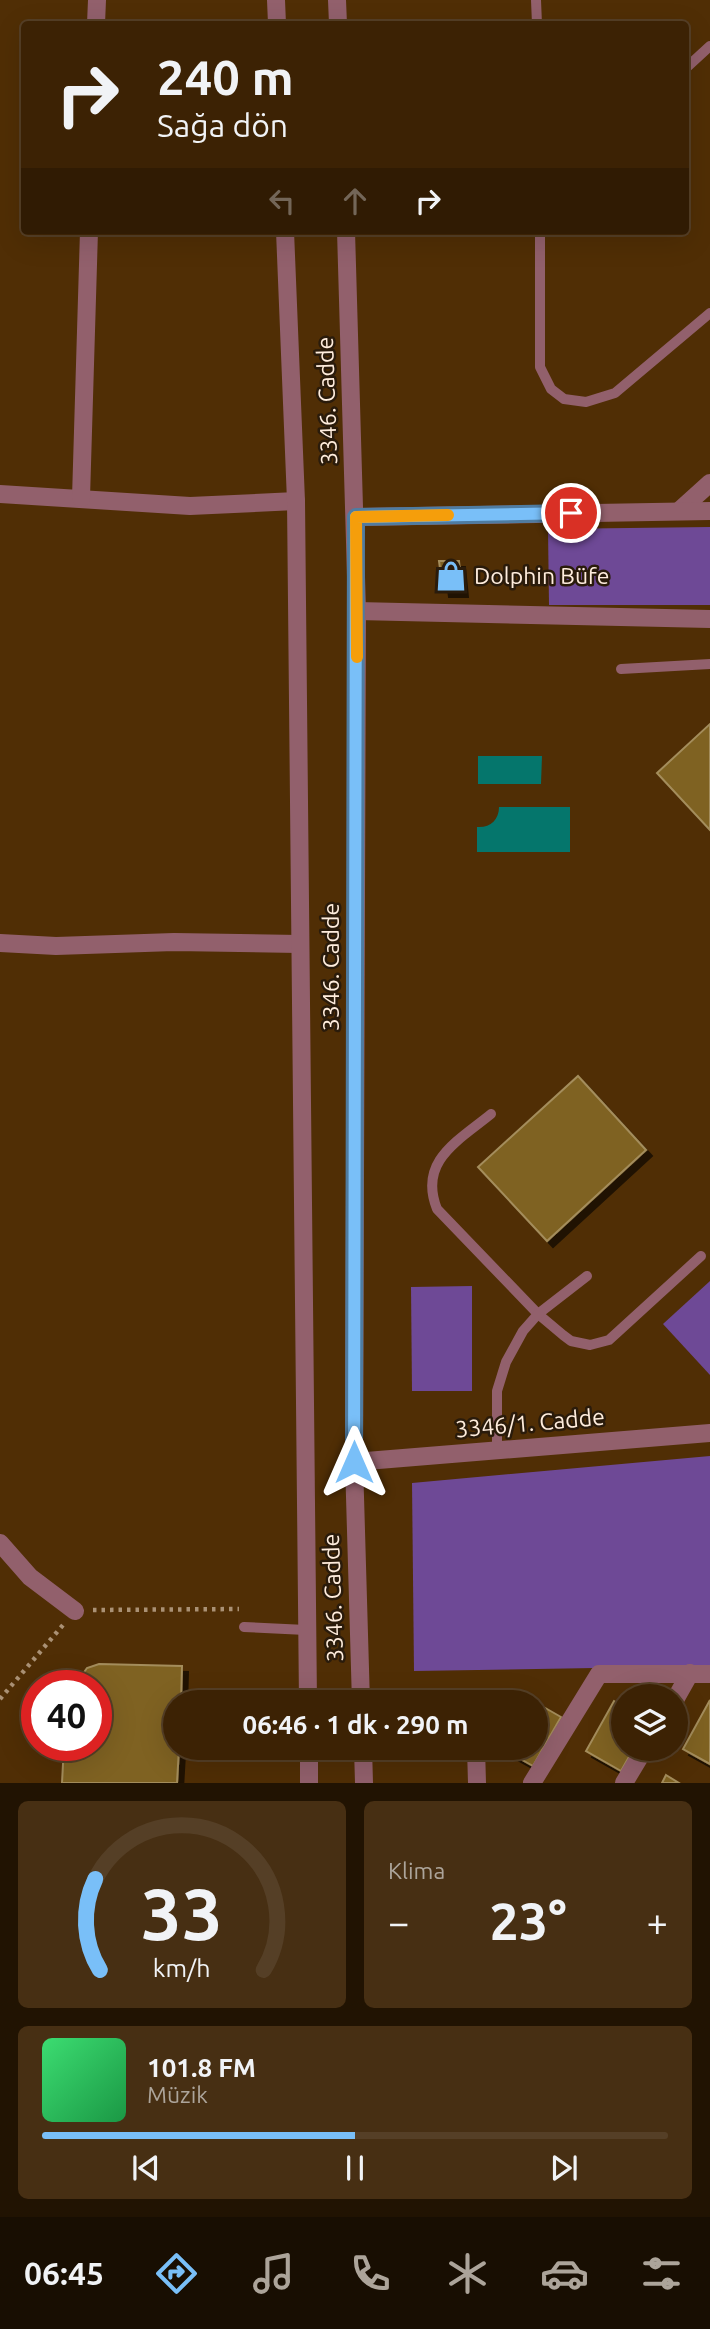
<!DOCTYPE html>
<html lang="tr">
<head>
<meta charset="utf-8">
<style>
	:root { --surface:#3c2204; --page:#472f13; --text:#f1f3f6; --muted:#aca49a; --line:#553f26; --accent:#79bff8 }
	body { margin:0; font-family:Ubuntu,sans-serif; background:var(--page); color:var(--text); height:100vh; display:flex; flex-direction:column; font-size:26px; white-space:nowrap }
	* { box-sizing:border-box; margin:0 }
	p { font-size:23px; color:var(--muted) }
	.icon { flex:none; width:38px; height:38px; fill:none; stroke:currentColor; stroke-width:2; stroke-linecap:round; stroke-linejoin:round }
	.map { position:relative; height:1783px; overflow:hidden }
	.sheet { display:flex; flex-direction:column; gap:18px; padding:18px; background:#211302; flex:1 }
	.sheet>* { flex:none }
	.guide { position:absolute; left:21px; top:21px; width:668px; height:214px; border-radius:7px; box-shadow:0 7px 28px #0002,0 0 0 2px var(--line); background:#3c2204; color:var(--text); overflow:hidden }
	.fabs { position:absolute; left:611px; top:1684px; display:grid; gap:14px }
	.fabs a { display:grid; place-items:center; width:77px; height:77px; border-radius:50%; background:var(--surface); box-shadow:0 7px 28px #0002,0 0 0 2px var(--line); font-size:35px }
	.speed { position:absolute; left:21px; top:1670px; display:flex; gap:14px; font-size:35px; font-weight:700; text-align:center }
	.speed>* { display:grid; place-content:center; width:91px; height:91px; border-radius:50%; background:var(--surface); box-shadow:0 7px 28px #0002,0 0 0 2px var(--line); line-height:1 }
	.speed .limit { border:10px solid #d22; background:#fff; color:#111 }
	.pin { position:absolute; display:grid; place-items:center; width:60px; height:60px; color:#fff; margin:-30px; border:4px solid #fff; border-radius:50%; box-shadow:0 2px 7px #0007 }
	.me { position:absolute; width:77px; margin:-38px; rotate:0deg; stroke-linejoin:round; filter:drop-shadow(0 0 5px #0008) }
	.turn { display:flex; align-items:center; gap:24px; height:147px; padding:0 21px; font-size:32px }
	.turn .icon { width:91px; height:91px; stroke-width:2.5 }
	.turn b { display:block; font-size:49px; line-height:60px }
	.lanes { display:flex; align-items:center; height:66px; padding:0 21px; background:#0003; justify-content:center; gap:35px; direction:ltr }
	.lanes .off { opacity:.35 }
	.big { font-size:52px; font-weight:600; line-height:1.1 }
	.sheet .card { flex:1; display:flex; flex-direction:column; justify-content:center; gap:10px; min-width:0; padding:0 24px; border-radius:10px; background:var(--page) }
	.sheet .dial { align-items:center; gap:0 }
	.dial svg { height:182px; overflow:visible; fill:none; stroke:var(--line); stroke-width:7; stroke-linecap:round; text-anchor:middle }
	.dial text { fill:var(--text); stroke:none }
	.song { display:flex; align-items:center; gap:21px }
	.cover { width:84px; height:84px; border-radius:10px; background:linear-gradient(135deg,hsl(140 70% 55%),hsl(140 70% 35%)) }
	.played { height:7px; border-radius:4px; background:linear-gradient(90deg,var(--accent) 50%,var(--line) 50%) }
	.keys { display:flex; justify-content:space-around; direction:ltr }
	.heat { display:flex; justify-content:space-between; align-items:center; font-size:38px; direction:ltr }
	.sheet .tiles { flex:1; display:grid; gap:18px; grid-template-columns:1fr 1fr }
	.card:last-child { grid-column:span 2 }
	.trip { position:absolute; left:163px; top:1690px; width:385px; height:70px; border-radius:35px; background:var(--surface); box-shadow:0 7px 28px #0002,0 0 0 2px var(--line); font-weight:600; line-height:70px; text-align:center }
	.tab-bar { display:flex; height:112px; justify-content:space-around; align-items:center; background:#180e02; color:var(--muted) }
	.tab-bar .icon { width:49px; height:49px }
	.tab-bar .current { color:var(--accent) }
	.tab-bar b { font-size:32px; color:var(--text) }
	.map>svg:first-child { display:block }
	.green { fill:#6e4996 }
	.water { fill:#05766c }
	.building { fill:#7f6221; stroke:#a48d5c; stroke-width:2; filter:url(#shadow) }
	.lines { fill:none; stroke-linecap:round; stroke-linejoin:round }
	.path { stroke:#aa9175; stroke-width:4.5; stroke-dasharray:3.5 5; stroke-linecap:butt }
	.service { stroke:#92606c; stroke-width:10 }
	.minor { stroke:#92606c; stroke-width:18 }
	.tertiary { stroke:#92606c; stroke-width:18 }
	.route-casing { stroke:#4f7ca1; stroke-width:18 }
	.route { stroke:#79bff8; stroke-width:12 }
	.slow { stroke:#f59e0b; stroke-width:12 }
	.labels { text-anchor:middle; stroke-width:5; stroke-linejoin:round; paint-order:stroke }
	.street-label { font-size:23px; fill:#ffeddd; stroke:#2a1b0b }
	.poi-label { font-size:23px; fill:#ffeddd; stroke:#2a1b0b; text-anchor:start }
</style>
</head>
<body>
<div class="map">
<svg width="710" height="1783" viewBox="0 0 710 1783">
	<defs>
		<filter id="shadow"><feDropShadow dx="6" dy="6" stdDeviation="0" flood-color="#0009"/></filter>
	</defs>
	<rect width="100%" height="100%" fill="#502e05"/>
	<g class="green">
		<polygon points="710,527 710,605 549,605 548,529"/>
		<polygon points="710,1281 710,1375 663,1324"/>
		<polygon points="472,1286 472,1391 412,1391 411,1287"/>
		<polygon points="710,1456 710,1666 414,1671 412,1483"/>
	</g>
	<g class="water">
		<polygon points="542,756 541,784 478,784 478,756"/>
		<path d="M 499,807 L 570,807 L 570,852 L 477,852 L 477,827 C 490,828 499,820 499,807 Z"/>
	</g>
	<g class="building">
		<polygon points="439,561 459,561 462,591 443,591"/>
		<polygon points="710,724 710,830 657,773"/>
		<polygon points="578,1076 646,1150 547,1241 478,1167"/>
		<polygon points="99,1664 182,1666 181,1703 175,1703 175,1748 179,1748 177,1783 62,1783 64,1745 96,1745 96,1685 75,1685 87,1668"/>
		<polygon points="526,1697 561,1717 533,1766 501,1748 536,1748 536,1703 522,1703"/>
		<polygon points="710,1700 710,1764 683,1749"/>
		<polygon points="614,1701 623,1706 623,1748 634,1748 621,1771 586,1751"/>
		<polygon points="666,1775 679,1783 662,1783"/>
	</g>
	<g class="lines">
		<g class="path">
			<polyline points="93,1610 239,1609"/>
			<polyline points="0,1699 63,1625"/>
		</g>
		<g class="service">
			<polyline points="536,0 537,24"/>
			<polyline points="686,68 710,46"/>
			<polyline points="540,231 540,367 551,389 564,399 586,402 615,393 710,313"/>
			<polyline points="621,669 710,664"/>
			<path d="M 491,1114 C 458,1141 418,1161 437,1209 L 538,1314 L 563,1335 L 571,1341 L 590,1345 L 609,1340 L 701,1256"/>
			<polyline points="497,1449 497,1391 506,1362 523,1331 538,1314 587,1276"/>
			<polyline points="244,1627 306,1630"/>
		</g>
		<g class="minor">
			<polyline points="96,24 97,0"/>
			<polyline points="0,494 190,506 296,501"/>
			<polyline points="81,498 89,231"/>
			<polyline points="679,511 710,483"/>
			<polyline points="356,517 710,511"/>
			<polyline points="357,611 710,619"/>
			<polyline points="0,943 56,946 174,942 299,944"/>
			<polyline points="354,1462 710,1433"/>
			<polyline points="0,1543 30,1577 75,1611"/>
			<polyline points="676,1698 690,1673"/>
			<polyline points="476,1748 477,1783"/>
			<polyline points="532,1783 599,1674 710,1674"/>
			<polyline points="624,1783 645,1748"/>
		</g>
		<g class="tertiary">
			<polyline points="276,0 277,24"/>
			<polyline points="337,0 338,24"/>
			<polyline points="285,231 296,501 308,1703"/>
			<polyline points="346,231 357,611 354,1462 361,1703"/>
			<polyline points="309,1748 309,1783"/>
			<polyline points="363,1748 364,1783"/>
		</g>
	</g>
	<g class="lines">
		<g class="route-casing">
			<polyline id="route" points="354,1462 356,517 571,513"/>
		</g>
		<use href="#route" class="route"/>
		<polyline class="slow" points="357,657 356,517 448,515"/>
	</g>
	<defs>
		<g id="shop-bare" transform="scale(2.415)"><path d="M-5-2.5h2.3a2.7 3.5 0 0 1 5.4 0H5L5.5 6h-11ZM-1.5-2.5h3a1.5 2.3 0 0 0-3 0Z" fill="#79bff8" stroke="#2a1b0b" stroke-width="2.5" paint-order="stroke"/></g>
	</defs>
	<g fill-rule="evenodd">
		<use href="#shop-bare" x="451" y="576"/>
	</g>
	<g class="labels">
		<g class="street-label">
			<text transform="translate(327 401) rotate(-92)" y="8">3346. Cadde</text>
			<text transform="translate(331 967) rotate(-90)" y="8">3346. Cadde</text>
			<text transform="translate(530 1423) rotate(-5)" y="8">3346/1. Cadde</text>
			<text transform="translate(333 1598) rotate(-92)" y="8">3346. Cadde</text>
		</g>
		<g class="poi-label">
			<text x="474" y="584">Dolphin Büfe</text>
		</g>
	</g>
</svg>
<div class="fabs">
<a><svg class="icon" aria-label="layers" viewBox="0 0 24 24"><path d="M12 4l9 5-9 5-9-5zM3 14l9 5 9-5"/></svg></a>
</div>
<div class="speed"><div class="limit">40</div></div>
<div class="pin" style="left:571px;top:513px;background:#d93025"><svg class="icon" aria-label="arrive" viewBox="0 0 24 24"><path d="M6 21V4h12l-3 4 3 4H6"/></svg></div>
<svg class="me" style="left:354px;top:1462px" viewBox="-20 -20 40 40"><path d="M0-17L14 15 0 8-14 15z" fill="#79bff8" stroke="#fff" stroke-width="4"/></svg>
<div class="trip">06:46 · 1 dk · 290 m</div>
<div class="guide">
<div class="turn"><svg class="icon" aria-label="right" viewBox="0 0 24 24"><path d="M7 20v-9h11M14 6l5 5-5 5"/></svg><div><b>240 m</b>Sağa dön</div></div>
<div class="lanes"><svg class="icon off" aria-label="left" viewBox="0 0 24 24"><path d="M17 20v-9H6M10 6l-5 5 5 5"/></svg><svg class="icon off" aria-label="ahead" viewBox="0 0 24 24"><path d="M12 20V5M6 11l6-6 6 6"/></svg><svg class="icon" aria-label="right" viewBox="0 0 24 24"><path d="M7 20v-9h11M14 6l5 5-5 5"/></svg></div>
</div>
</div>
<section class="sheet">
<div class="tiles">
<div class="card dial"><svg viewBox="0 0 100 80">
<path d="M14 69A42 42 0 1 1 86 69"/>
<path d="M14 69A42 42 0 0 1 12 29" stroke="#79bff8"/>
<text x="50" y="56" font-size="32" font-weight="700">33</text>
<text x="50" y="72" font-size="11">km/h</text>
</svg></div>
<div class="card"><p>Klima</p>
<div class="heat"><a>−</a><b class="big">23°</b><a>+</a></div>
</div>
<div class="card">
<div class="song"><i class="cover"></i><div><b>101.8 FM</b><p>Müzik</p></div></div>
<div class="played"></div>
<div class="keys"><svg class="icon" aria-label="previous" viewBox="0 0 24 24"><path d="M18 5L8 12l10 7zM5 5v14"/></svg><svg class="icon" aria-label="pause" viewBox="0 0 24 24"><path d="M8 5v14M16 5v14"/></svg><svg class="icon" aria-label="next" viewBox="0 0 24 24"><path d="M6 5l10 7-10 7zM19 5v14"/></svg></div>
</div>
</div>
</section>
<nav class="tab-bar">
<b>06:45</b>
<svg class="icon current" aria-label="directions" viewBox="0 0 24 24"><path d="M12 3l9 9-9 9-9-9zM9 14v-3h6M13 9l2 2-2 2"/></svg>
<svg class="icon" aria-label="music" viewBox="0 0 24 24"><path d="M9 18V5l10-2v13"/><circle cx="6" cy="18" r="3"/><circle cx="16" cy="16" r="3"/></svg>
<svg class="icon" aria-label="phone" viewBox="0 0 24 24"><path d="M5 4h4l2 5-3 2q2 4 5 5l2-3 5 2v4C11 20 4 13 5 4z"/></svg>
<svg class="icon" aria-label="climate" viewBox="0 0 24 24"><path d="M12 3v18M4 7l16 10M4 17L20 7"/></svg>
<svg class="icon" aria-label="car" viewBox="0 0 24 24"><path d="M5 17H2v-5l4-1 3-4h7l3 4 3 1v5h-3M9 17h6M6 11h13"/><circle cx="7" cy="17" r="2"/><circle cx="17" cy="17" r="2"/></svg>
<svg class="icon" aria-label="filters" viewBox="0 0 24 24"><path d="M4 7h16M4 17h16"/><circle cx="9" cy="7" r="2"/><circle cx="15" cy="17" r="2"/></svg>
</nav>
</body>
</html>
